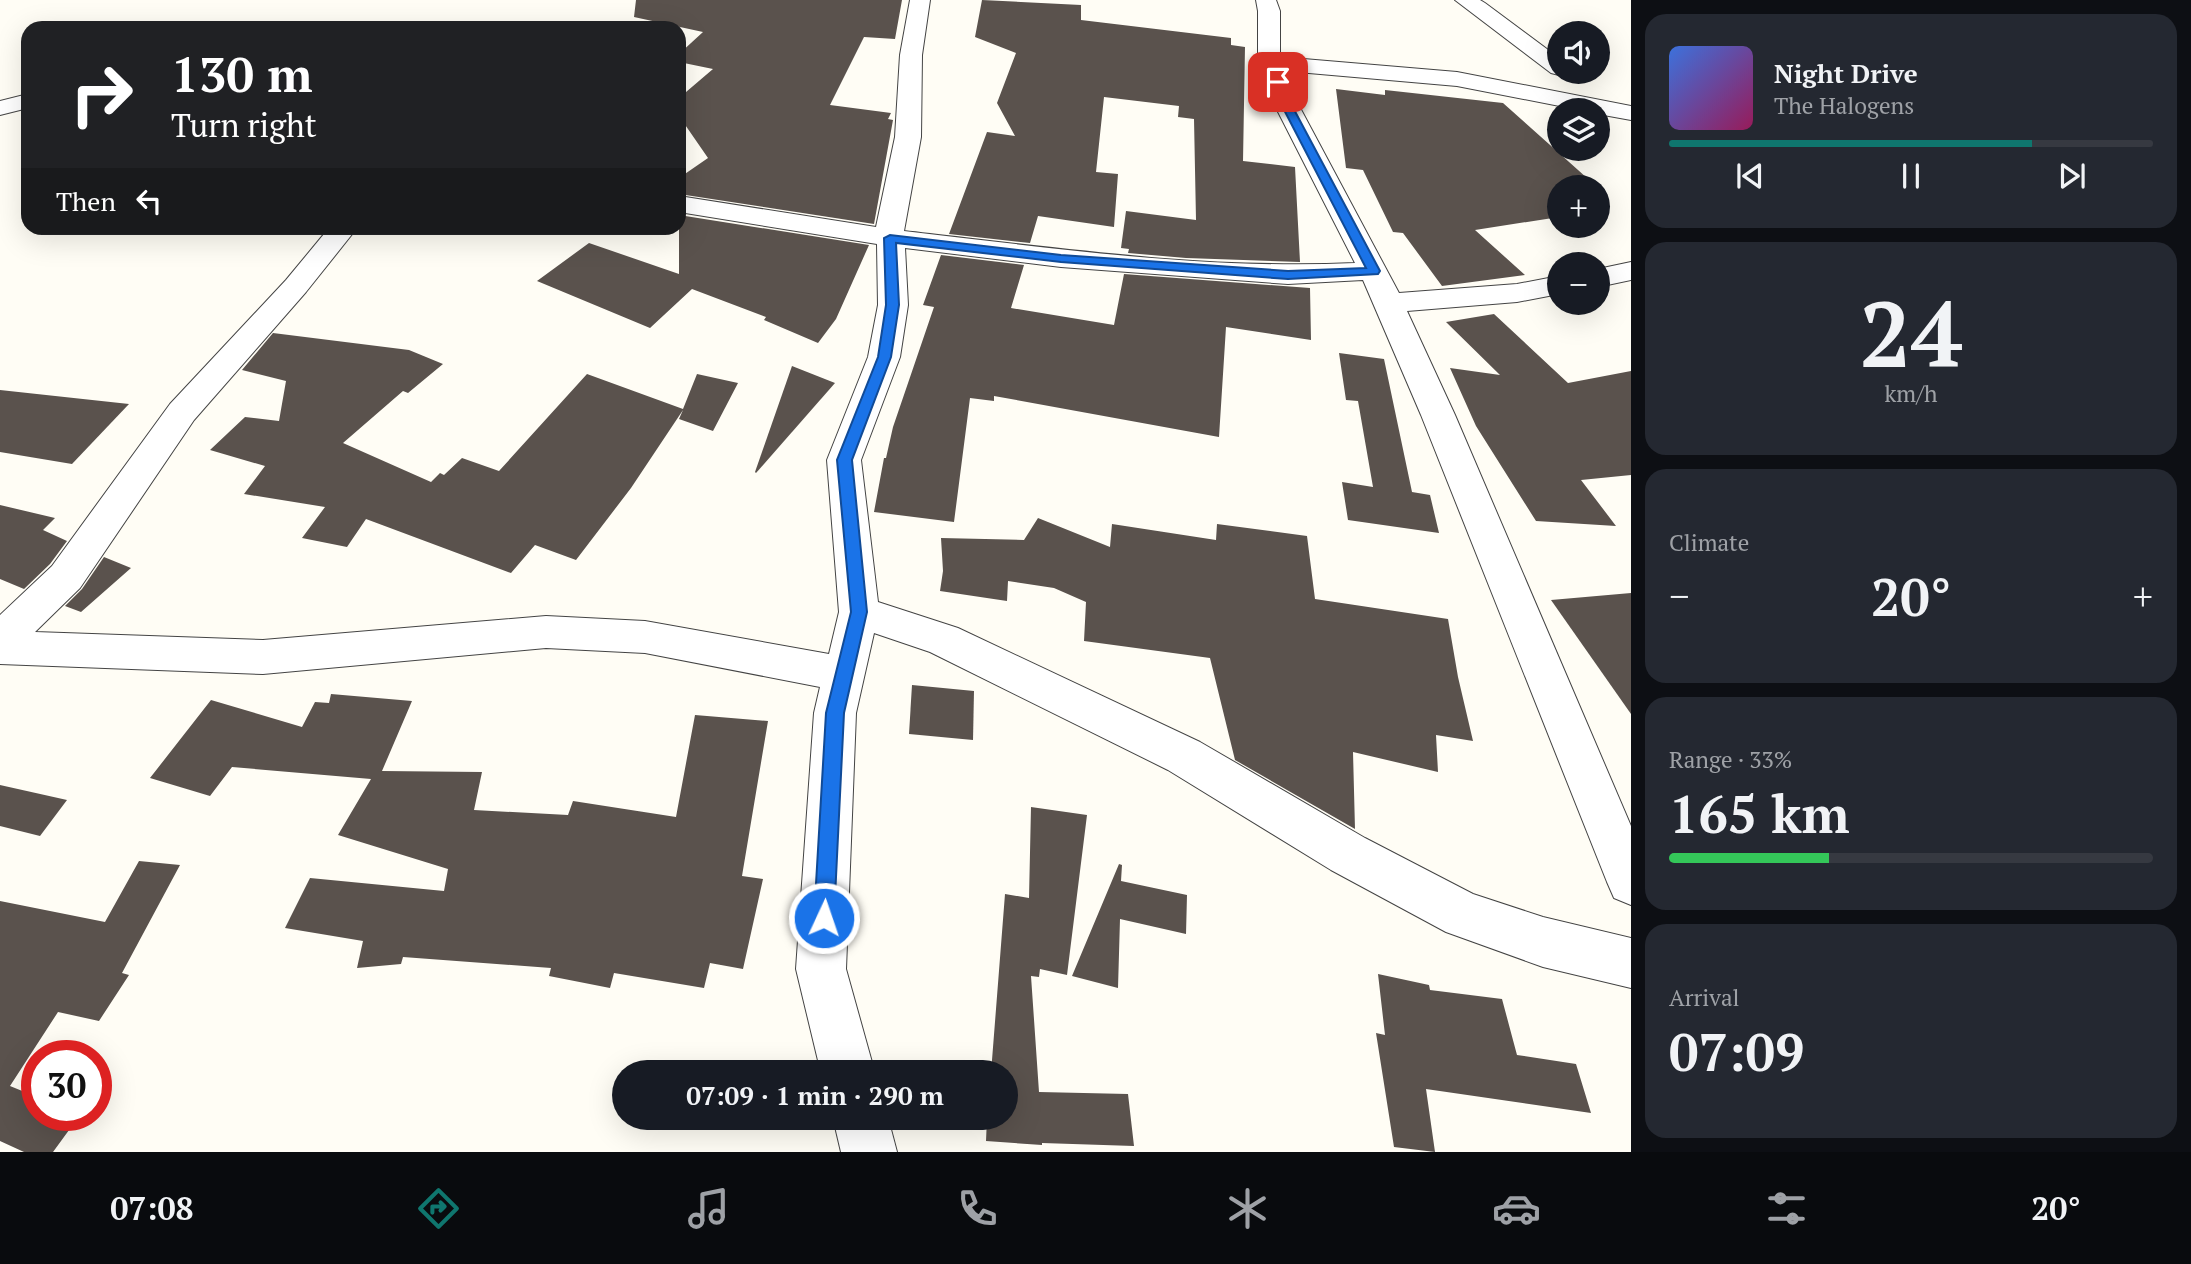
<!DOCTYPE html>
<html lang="en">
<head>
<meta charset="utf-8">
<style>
	:root { --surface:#171b24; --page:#242831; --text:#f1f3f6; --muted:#9ea1a6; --line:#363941; --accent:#0f766e }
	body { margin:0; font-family:"PT Serif",serif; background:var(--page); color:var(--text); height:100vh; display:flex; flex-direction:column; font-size:26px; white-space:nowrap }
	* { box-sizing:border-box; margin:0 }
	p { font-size:23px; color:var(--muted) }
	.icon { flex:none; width:38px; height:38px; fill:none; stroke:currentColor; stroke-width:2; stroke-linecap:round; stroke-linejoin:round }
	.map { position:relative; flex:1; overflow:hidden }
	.side { display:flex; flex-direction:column; gap:14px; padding:14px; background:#0d0f14; width:560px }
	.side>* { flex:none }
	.guide { position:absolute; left:21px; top:21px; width:665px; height:214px; border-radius:21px; box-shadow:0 7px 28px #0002; background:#202124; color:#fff; overflow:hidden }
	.tools { position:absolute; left:1547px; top:21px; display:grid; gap:14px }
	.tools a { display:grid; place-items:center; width:63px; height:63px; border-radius:50%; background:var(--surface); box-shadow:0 7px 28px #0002; font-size:35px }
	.speed { position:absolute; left:21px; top:1040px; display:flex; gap:14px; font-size:35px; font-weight:700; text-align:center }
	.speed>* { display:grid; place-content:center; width:91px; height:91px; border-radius:50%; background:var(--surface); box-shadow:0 7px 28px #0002; line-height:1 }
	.speed .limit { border:10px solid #d22; background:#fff; color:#111 }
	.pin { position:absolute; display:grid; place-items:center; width:60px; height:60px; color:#fff; margin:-30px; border-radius:14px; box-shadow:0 4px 10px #0006 }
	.me { position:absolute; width:77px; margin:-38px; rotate:3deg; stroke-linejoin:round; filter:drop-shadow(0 0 5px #0008) }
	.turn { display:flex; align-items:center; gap:24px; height:147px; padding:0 35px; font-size:32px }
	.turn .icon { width:91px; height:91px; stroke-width:2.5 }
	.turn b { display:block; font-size:49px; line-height:60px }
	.then { display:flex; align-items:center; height:66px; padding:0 35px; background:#0003; gap:14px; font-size:26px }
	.big { font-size:52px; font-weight:700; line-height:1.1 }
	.side .card { flex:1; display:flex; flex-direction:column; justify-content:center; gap:10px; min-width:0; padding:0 24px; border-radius:21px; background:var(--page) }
	.side .dial { align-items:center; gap:0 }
	.dial b { font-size:91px; line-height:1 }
	.song { display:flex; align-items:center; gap:21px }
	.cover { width:84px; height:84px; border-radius:10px; background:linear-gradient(135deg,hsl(220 70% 55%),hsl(330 70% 35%)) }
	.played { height:7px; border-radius:4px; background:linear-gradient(90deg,var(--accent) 75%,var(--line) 75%) }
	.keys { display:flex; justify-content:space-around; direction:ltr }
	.heat { display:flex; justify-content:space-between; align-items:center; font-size:38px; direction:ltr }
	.charge { height:10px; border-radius:5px; background:linear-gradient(90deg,#34c759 33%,var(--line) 0) }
	.trip { position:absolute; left:612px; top:1060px; width:406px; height:70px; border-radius:35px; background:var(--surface); box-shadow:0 7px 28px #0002; font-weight:700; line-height:70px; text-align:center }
	.tab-bar { display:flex; height:112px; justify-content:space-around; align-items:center; background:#090b0e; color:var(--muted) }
	.tab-bar .icon { width:49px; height:49px }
	.tab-bar .selected { color:var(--accent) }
	.tab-bar b { font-size:32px; color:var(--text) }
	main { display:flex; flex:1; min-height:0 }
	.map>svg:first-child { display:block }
	.building { fill:#5a524d }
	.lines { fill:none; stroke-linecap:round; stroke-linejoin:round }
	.minor-casing { stroke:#444; stroke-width:2 }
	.minor { fill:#fff; fill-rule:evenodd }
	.route { fill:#1a73e8; stroke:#114b97; stroke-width:2 }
</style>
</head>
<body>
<main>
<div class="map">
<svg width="1631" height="1152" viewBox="0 0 1631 1152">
	<rect width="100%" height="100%" fill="#fffdf5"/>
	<g class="building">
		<polygon points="636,0 902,0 895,39 864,37 830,105 891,113 888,119 893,120 874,224 679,194 679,178 708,158 679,116 679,98 713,69 679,62 679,54 703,32 634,17"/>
		<polygon points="982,0 1081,5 1081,20 1231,38 1231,45 1245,47 1243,161 1295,167 1300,262 1186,258 1128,253 1129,249 1121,248 1126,211 1196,220 1194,119 1178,117 1179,106 1104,97 1096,172 1118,174 1114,227 1038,216 1030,243 949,234 987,132 1015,136 997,103 1016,53 975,37"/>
		<polygon points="1336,89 1385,95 1385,90 1503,103 1606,195 1598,195 1598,187 1559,187 1559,217 1475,230 1525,275 1442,286 1403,233 1393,232 1363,170 1346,168"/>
		<polygon points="679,215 869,245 836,319 818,343 764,320 766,317 692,289 650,328 537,281 589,243 679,274"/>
		<polygon points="941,255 1024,265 1011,308 1114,325 1124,274 1310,288 1311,340 1226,327 1219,437 994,396 994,401 970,398 954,522 874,512 884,458 886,458 893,427 934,307 923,305"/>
		<polygon points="1494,314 1568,383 1631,371 1631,475 1581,480 1616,526 1536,521 1476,426 1450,368 1500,375 1446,322"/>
		<polygon points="273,333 409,350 443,364 408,393 403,391 343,443 431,482 440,473 444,475 462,458 499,471 587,374 683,409 697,374 738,383 713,431 679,419 683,410 631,488 576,560 535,545 511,573 366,519 347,547 302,538 325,507 244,494 265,466 210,450 245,417 279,421 286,381 242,370"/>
		<polygon points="1339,353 1384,359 1412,492 1430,495 1439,533 1348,520 1342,482 1373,487 1358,401 1346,400"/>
		<polygon points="792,366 835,383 756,473 755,472"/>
		<polygon points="0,390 129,404 72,464 0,452"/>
		<polygon points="0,505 55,518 43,530 67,541 50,564 24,589 0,579"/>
		<polygon points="1038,518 1110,547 1112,524 1216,540 1217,524 1307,536 1315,599 1448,619 1458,677 1473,741 1436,735 1438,772 1353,752 1355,829 1235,760 1210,658 1084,641 1086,602 1054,588 1008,581 1007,601 940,591 943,571 941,538 1024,540"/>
		<polygon points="104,557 131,568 81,612 65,606 82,589"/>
		<polygon points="1631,593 1631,714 1551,600"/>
		<polygon points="912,685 974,691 973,740 909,734"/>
		<polygon points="331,694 412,701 382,771 482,772 474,810 568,815 573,801 676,817 695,715 768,721 742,876 763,879 743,969 710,963 704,988 614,973 610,988 549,976 551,968 403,957 401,964 357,968 363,941 285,928 310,878 444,891 448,869 338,835 371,779 232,767 210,796 150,778 211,700 302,727 315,702 329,703"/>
		<polygon points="0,785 67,800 40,836 0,826"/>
		<polygon points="1031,807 1087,815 1067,975 1040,969 1039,977 1031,976 1039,1092 1128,1094 1134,1146 1042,1143 1042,1145 986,1141 987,1118 1006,1118 1006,1073 991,1073 1005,894 1029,898"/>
		<polygon points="139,861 180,865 122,973 129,975 99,1021 58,1012 10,1086 37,1097 37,1115 80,1115 53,1152 24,1152 0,1141 0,901 105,922"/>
		<polygon points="1119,864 1122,865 1121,881 1187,895 1186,934 1120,919 1118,988 1072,976"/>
		<polygon points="1378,974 1429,985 1430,990 1502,999 1517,1055 1576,1064 1591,1113 1426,1089 1435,1152 1394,1147 1376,1033 1385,1035"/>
	</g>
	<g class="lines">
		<g class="minor-casing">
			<g id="minor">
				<path d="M 910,0 L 930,0 L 922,55 L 921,137 L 904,231 C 1053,248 1205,270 1355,263 L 1273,102 L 1258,57 L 1258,11 L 1256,0 L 1276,0 L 1280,11 L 1280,57 L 1457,72 L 1631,106 L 1631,120 L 1598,114 L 1598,110 L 1580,110 L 1457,86 L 1286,71 L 1297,102 L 1399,293 L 1517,284 L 1559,276 L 1559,294 L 1517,302 L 1407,311 L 1455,415 L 1631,826 L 1631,905 L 1614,898 L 1607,882 L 1421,415 L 1363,280 L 1288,284 L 1061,267 L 905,248 L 908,305 L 900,357 L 861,460 L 878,602 L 958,628 L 1200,742 L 1365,838 L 1473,894 L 1543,917 L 1631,938 L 1631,988 L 1543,967 L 1446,932 L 1331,870 L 1168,770 L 930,652 L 874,633 L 856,713 L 846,969 L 875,1073 L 821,1073 L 796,969 L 814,713 L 820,687 L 645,653 L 546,648 L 263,674 L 0,664 L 0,615 L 52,566 L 170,404 L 286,280 L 329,228 L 357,228 L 306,292 L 194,420 L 80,588 L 35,632 L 263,640 L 546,616 L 645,621 L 829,654 L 839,612 L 827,460 L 868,357 L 878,305 L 877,244 L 679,212 L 679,196 L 876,227 L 895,137 L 900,55 Z"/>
				<polygon points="1455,0 1480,0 1485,3 1559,58 1559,72 1568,72 1559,75 1551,73"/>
				<polygon points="28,94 28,108 0,115 0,101"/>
				<polygon points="1631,262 1631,280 1598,287 1598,269"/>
				<polygon points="833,1118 888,1118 897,1152 841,1152"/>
			</g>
		</g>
		<use href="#minor" class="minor"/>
	</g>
	<polygon class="route" points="1278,80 1283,82 1290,102 1380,271 1378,274 1288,279 1061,262 896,243 899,305 891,357 852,460 867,612 844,713 834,918 831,925 824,928 817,925 814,918 826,713 851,612 837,460 878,357 886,305 884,238 890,235 1061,255 1288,271 1366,268 1280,102 1273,82"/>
</svg>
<div class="tools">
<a><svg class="icon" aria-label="sound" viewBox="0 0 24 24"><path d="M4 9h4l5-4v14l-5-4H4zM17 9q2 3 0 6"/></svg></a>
<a><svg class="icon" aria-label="layers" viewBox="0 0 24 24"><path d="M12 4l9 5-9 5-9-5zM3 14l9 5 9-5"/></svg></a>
<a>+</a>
<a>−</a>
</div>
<div class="speed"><div class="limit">30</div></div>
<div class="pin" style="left:1278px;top:82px;background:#d93025"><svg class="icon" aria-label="arrive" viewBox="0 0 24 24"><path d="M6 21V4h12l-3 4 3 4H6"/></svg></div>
<svg class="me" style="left:824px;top:918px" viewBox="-20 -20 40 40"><circle r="17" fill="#1a73e8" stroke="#fff" stroke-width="3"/><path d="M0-11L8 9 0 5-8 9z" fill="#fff"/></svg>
<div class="trip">07:09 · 1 min · 290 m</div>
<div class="guide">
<div class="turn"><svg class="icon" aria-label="right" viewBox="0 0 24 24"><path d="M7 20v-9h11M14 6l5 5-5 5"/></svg><div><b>130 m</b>Turn right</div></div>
<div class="then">Then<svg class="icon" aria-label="left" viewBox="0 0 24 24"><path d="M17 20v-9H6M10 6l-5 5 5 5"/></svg></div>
</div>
</div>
<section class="side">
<div class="card">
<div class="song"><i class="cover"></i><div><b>Night Drive</b><p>The Halogens</p></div></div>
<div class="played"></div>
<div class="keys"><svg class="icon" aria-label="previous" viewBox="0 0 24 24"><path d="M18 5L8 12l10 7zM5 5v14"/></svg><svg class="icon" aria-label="pause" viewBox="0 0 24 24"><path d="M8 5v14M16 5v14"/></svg><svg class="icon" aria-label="next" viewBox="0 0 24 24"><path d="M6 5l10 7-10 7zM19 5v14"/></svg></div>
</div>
<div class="card dial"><b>24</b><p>km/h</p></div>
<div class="card"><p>Climate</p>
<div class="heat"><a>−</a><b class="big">20°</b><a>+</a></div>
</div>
<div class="card"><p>Range · 33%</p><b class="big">165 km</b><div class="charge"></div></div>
<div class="card"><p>Arrival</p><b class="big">07:09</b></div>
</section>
</main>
<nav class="tab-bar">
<b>07:08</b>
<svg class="icon selected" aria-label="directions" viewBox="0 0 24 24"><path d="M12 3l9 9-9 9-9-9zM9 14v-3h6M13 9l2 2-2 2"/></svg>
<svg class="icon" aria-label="music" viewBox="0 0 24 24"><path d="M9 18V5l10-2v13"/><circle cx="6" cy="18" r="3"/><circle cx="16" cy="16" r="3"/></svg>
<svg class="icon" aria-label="phone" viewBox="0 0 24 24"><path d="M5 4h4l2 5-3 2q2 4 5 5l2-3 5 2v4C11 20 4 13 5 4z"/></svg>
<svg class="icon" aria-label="climate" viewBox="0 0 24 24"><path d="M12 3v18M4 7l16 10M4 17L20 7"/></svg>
<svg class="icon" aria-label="car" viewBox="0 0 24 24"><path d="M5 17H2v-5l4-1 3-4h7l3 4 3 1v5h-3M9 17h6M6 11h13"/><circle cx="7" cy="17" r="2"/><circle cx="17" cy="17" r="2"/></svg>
<svg class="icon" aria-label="filters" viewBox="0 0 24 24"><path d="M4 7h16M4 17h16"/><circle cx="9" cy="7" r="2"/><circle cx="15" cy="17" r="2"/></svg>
<b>20°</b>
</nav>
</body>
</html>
